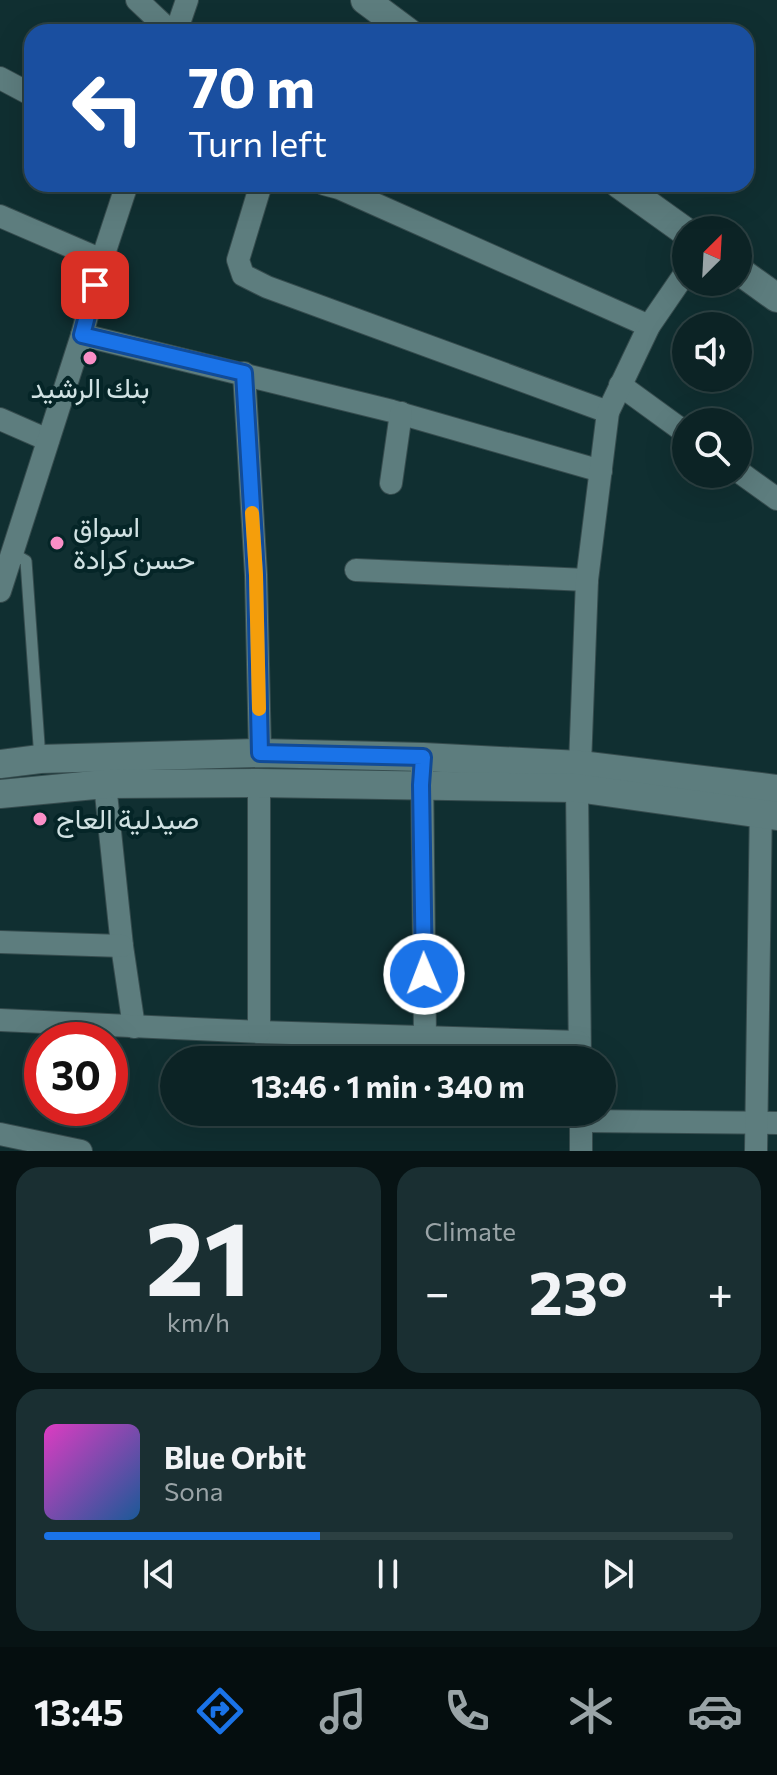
<!DOCTYPE html>
<html lang="en">
<head>
<meta charset="utf-8">
<style>
	:root { --surface:#0c2325; --page:#1a2f32; --text:#f1f3f6; --muted:#9aa4a7; --line:#2c4042; --accent:#1a73e8 }
	body { margin:0; font-family:Commissioner,Vazirmatn,sans-serif; background:var(--page); color:var(--text); height:100vh; display:flex; flex-direction:column; font-size:30px; white-space:nowrap }
	* { box-sizing:border-box; margin:0 }
	p { font-size:26px; color:var(--muted) }
	.icon { flex:none; width:44px; height:44px; fill:none; stroke:currentColor; stroke-width:2; stroke-linecap:round; stroke-linejoin:round }
	.map { position:relative; height:1151px; overflow:hidden }
	.panel { display:flex; flex-direction:column; gap:16px; padding:16px; background:#071314; flex:1 }
	.panel>* { flex:none }
	.banner { position:absolute; left:24px; top:24px; width:730px; height:168px; border-radius:24px; box-shadow:0 8px 32px #0002,0 0 0 2px var(--line); background:#1a4fa0; color:#fff; overflow:hidden }
	.needle { width:52px; rotate:24deg }
	.buttons { position:absolute; left:672px; top:216px; display:grid; gap:16px }
	.buttons a { display:grid; place-items:center; width:80px; height:80px; border-radius:50%; background:var(--surface); box-shadow:0 8px 32px #0002,0 0 0 2px var(--line); font-size:40px }
	.speed { position:absolute; left:24px; top:1022px; display:flex; gap:16px; font-size:40px; font-weight:700; text-align:center }
	.speed>* { display:grid; place-content:center; width:104px; height:104px; border-radius:50%; background:var(--surface); box-shadow:0 8px 32px #0002,0 0 0 2px var(--line); line-height:1 }
	.speed .limit { border:12px solid #d22; background:#fff; color:#111 }
	.pin { position:absolute; display:grid; place-items:center; width:68px; height:68px; color:#fff; margin:-34px; border-radius:16px; box-shadow:0 4px 12px #0006 }
	.me { position:absolute; width:88px; margin:-44px; rotate:359deg; stroke-linejoin:round; filter:drop-shadow(0 0 6px #0008) }
	.turn { display:flex; align-items:center; gap:28px; height:168px; padding:0 32px; font-size:36px }
	.turn .icon { width:104px; height:104px; stroke-width:2.5 }
	.turn b { display:block; font-size:56px; line-height:68px }
	.big { font-size:60px; font-weight:700; line-height:1.1 }
	.panel .tile { flex:1; display:flex; flex-direction:column; justify-content:center; gap:12px; min-width:0; padding:0 28px; border-radius:24px; background:var(--page) }
	.panel .dial { align-items:center; gap:0 }
	.dial b { font-size:104px; line-height:1 }
	.song { display:flex; align-items:center; gap:24px }
	.cover { width:96px; height:96px; border-radius:12px; background:linear-gradient(135deg,hsl(310 70% 55%),hsl(210 70% 35%)) }
	.played { height:8px; border-radius:4px; background:linear-gradient(90deg,var(--accent) 40%,var(--line) 40%) }
	.keys { display:flex; justify-content:space-around; direction:ltr }
	.heat { display:flex; justify-content:space-between; align-items:center; font-size:44px; direction:ltr }
	.panel .tiles { flex:1; display:grid; gap:16px; grid-template-columns:1fr 1fr }
	.tile:last-child { grid-column:span 2 }
	.trip { position:absolute; left:160px; top:1046px; width:456px; height:80px; border-radius:40px; background:var(--surface); box-shadow:0 8px 32px #0002,0 0 0 2px var(--line); font-weight:700; line-height:80px; text-align:center }
	.menu { display:flex; height:128px; justify-content:space-around; align-items:center; background:#050e0f; color:var(--muted) }
	.menu .icon { width:56px; height:56px }
	.menu .current { color:var(--accent) }
	.menu b { font-size:36px; color:var(--text) }
	.map>svg:first-child { display:block }
	.lines { fill:none; stroke-linecap:round; stroke-linejoin:round }
	.service-casing { stroke:#364c4e; stroke-width:13 }
	.minor-casing { stroke:#364c4e; stroke-width:24 }
	.tertiary-casing { stroke:#364c4e; stroke-width:30 }
	.service { stroke:#5d7d7e; stroke-width:11 }
	.minor { stroke:#5d7d7e; stroke-width:22 }
	.tertiary { stroke:#5d7d7e; stroke-width:28 }
	.route-casing { stroke:#114b97; stroke-width:20 }
	.route { stroke:#1a73e8; stroke-width:14 }
	.slow { stroke:#f59e0b; stroke-width:14 }
	.poi-dot { fill:#fa8fc7; stroke:#052527; stroke-width:3 }
	.labels { text-anchor:middle; stroke-width:8; stroke-linejoin:round; paint-order:stroke }
	.poi-label { font-size:28px; fill:#d1e2e3; stroke:#052527; text-anchor:start }
</style>
</head>
<body>
<div class="map">
<svg width="777" height="1151" viewBox="0 0 777 1151">
	<rect width="100%" height="100%" fill="#102f31"/>
	<g class="lines">
		<g class="service-casing">
			<polyline id="service" points="12,553 26,561 40,759"/>
		</g>
		<g class="minor-casing">
			<g id="minor">
				<polyline points="137,0 171,32"/>
				<polyline points="176,32 187,0"/>
				<polyline points="0,78 32,95"/>
				<polyline points="261,184 238,260 243,275 267,287 608,412"/>
				<polyline points="324,184 339,188 649,326"/>
				<polyline points="0,216 102,260"/>
				<polyline points="82,335 392,411 601,471"/>
				<polyline points="244,373 256,575 260,753"/>
				<polyline points="620,385 686,433"/>
				<polyline points="0,419 48,440"/>
				<polyline points="738,471 777,499"/>
				<polyline points="391,483 401,413"/>
				<polyline points="356,570 587,580"/>
				<polyline points="0,591 82,335 102,260 127,184"/>
				<polyline points="580,765 587,580 608,412 649,326 686,272"/>
				<polyline points="422,770 425,1037"/>
				<polyline points="105,784 122,946 134,1027"/>
				<polyline points="577,788 580,1060"/>
				<polyline points="0,942 122,946"/>
				<polyline points="0,1020 259,1032 579,1042"/>
				<polyline points="259,1032 259,783"/>
				<polyline points="582,1121 777,1123"/>
				<polyline points="0,1134 81,1151"/>
				<polyline points="581,1151 581,1112"/>
				<polyline points="756,1151 761,801"/>
			</g>
		</g>
		<g class="tertiary-casing">
			<g id="tertiary">
				<polyline points="365,0 408,32"/>
				<polyline points="619,184 686,232"/>
				<polyline points="738,270 777,298"/>
				<polyline points="0,764 40,759 260,753 423,757 580,765 777,789"/>
				<polyline points="0,794 105,784 259,783 577,788 777,816"/>
			</g>
		</g>
		<use href="#service" class="service"/>
		<use href="#minor" class="minor"/>
		<use href="#tertiary" class="tertiary"/>
	</g>
	<g class="lines">
		<g class="route-casing">
			<polyline id="route" points="95,285 82,335 244,373 256,575 260,753 423,757 421,785 424,974"/>
		</g>
		<use href="#route" class="route"/>
		<polyline class="slow" points="252,513 256,575 259,709"/>
	</g>
	<g class="poi-dot">
		<circle cx="90" cy="358" r="8"/>
		<circle cx="57" cy="543" r="8"/>
		<circle cx="40" cy="819" r="8"/>
	</g>
	<g class="labels">
		<g class="poi-label">
			<text x="90" y="398" text-anchor="middle">بنك الرشيد</text>
			<text x="73" y="537">اسواق<tspan x="73" dy="32">حسن كرادة</tspan></text>
			<text x="56" y="829">صيدلية العاج</text>
		</g>
	</g>
</svg>
<div class="buttons">
<a><svg class="needle" viewBox="-14 -14 28 28"><path d="M0-13l5 13h-10z" fill="#e53935"/><path d="M0 13l5-13h-10z" fill="#9aa4a7"/></svg></a>
<a><svg class="icon" aria-label="sound" viewBox="0 0 24 24"><path d="M4 9h4l5-4v14l-5-4H4zM17 9q2 3 0 6"/></svg></a>
<a><svg class="icon" aria-label="search" viewBox="0 0 24 24"><circle cx="10" cy="10" r="6"/><path d="M15 15l6 6"/></svg></a>
</div>
<div class="speed"><div class="limit">30</div></div>
<div class="pin" style="left:95px;top:285px;background:#d93025"><svg class="icon" aria-label="arrive" viewBox="0 0 24 24"><path d="M6 21V4h12l-3 4 3 4H6"/></svg></div>
<svg class="me" style="left:424px;top:974px" viewBox="-20 -20 40 40"><circle r="17" fill="#1a73e8" stroke="#fff" stroke-width="3"/><path d="M0-11L8 9 0 5-8 9z" fill="#fff"/></svg>
<div class="trip">13:46 · 1 min · 340 m</div>
<div class="banner">
<div class="turn"><svg class="icon" aria-label="left" viewBox="0 0 24 24"><path d="M17 20v-9H6M10 6l-5 5 5 5"/></svg><div><b>70 m</b>Turn left</div></div>
</div>
</div>
<section class="panel">
<div class="tiles">
<div class="tile dial"><b>21</b><p>km/h</p></div>
<div class="tile"><p>Climate</p>
<div class="heat"><a>−</a><b class="big">23°</b><a>+</a></div>
</div>
<div class="tile">
<div class="song"><i class="cover"></i><div><b>Blue Orbit</b><p>Sona</p></div></div>
<div class="played"></div>
<div class="keys"><svg class="icon" aria-label="previous" viewBox="0 0 24 24"><path d="M18 5L8 12l10 7zM5 5v14"/></svg><svg class="icon" aria-label="pause" viewBox="0 0 24 24"><path d="M8 5v14M16 5v14"/></svg><svg class="icon" aria-label="next" viewBox="0 0 24 24"><path d="M6 5l10 7-10 7zM19 5v14"/></svg></div>
</div>
</div>
</section>
<nav class="menu">
<b>13:45</b>
<svg class="icon current" aria-label="directions" viewBox="0 0 24 24"><path d="M12 3l9 9-9 9-9-9zM9 14v-3h6M13 9l2 2-2 2"/></svg>
<svg class="icon" aria-label="music" viewBox="0 0 24 24"><path d="M9 18V5l10-2v13"/><circle cx="6" cy="18" r="3"/><circle cx="16" cy="16" r="3"/></svg>
<svg class="icon" aria-label="phone" viewBox="0 0 24 24"><path d="M5 4h4l2 5-3 2q2 4 5 5l2-3 5 2v4C11 20 4 13 5 4z"/></svg>
<svg class="icon" aria-label="climate" viewBox="0 0 24 24"><path d="M12 3v18M4 7l16 10M4 17L20 7"/></svg>
<svg class="icon" aria-label="car" viewBox="0 0 24 24"><path d="M5 17H2v-5l4-1 3-4h7l3 4 3 1v5h-3M9 17h6M6 11h13"/><circle cx="7" cy="17" r="2"/><circle cx="17" cy="17" r="2"/></svg>
</nav>
</body>
</html>
